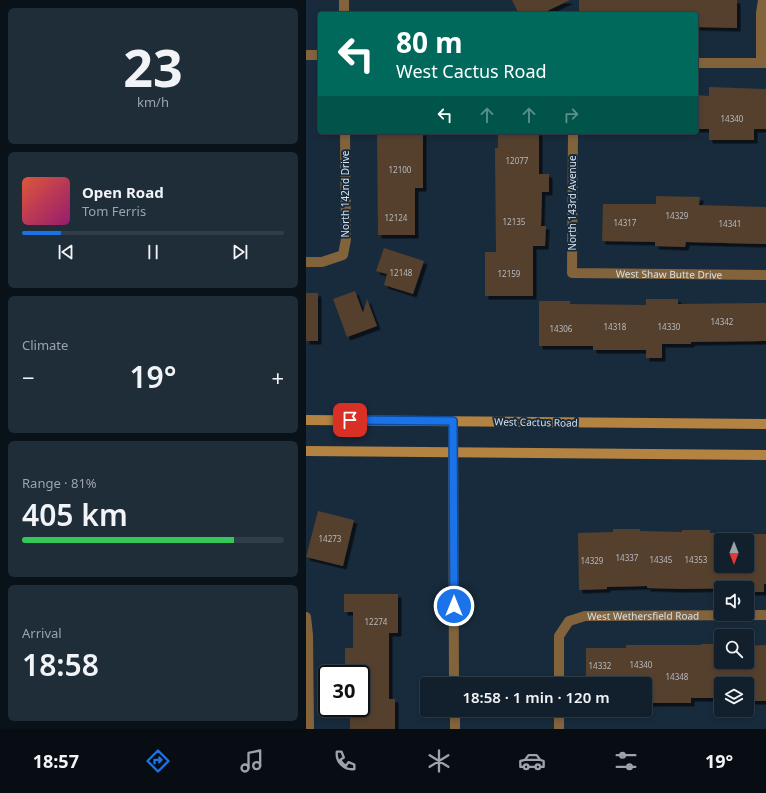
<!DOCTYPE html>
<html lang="en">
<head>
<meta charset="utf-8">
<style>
	:root { --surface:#12202d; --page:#1f2d39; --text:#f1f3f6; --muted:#9ca3aa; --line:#313e49; --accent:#1a73e8 }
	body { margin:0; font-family:"Noto Sans",sans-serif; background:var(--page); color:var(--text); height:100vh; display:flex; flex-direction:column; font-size:15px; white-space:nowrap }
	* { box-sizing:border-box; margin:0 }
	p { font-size:13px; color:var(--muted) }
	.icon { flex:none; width:22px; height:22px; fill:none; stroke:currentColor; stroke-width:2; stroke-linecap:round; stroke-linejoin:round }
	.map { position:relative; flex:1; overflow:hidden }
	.panel { display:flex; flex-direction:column; gap:8px; padding:8px; background:#0a1219; width:306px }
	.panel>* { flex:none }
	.guide { position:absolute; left:12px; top:12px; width:380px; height:122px; border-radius:4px; box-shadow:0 2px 6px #0003,0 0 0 1px var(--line); background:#00695c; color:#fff; overflow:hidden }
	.needle { width:26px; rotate:180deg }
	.tools { position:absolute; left:408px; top:533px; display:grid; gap:8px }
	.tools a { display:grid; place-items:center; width:40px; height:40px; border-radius:4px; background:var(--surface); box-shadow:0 2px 6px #0003,0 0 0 1px var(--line); font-size:20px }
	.speed { position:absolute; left:12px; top:665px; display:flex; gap:8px; font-size:20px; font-weight:700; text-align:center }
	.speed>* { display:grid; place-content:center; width:52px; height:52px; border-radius:50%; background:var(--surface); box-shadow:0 2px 6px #0003,0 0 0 1px var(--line); line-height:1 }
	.speed .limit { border:2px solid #111; border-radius:6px; background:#fff; color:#111 }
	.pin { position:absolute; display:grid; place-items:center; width:34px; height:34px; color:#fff; margin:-17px; border-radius:8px; box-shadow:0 2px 6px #0006 }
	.me { position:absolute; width:44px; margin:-22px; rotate:0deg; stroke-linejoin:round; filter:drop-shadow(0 0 3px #0008) }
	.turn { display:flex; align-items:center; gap:14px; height:84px; padding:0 12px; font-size:18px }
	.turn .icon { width:52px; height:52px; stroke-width:2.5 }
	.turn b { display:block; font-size:28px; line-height:34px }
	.lanes { display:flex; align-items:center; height:38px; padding:0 12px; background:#0003; justify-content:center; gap:20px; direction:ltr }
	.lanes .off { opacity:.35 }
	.big { font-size:30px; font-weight:600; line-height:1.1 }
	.panel .card { flex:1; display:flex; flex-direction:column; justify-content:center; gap:6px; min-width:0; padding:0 14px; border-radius:6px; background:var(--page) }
	.panel .dial { align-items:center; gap:0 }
	.dial b { font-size:52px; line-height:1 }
	.song { display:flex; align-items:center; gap:12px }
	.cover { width:48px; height:48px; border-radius:6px; background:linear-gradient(135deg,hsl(10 70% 55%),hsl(320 70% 35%)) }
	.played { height:4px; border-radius:2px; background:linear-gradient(90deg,var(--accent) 15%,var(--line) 15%) }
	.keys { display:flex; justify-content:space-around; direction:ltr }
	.heat { display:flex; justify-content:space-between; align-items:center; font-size:22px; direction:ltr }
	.charge { height:6px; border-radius:3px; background:linear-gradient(90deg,#34c759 81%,var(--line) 0) }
	.trip { position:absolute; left:114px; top:677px; width:232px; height:40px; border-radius:4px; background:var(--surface); box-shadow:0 2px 6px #0003,0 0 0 1px var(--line); font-weight:600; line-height:40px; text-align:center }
	.tabs { display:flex; height:64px; justify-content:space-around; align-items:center; background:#070d12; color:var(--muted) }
	.tabs .icon { width:28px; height:28px }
	.tabs .current { color:var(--accent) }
	.tabs b { font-size:18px; color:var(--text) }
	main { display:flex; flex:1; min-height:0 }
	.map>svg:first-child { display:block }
	.building { fill:#553f2e; filter:url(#shadow) }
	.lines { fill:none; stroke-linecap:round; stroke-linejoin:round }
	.street { stroke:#82633c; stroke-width:10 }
	.secondary { stroke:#b48342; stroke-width:10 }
	.route-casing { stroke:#114b97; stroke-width:10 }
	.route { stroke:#1a73e8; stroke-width:7 }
	.labels { text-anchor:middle; stroke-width:4; stroke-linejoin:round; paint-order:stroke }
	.number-label { font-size:8px; fill:#b6b9bd }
	.street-label { font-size:10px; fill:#d6e2ed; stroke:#182b3c }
</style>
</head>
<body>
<main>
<section class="panel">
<div class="card dial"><b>23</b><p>km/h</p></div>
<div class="card">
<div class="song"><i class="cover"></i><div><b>Open Road</b><p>Tom Ferris</p></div></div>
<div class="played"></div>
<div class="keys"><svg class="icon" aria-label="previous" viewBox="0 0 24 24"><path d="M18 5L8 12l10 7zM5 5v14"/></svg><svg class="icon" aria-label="pause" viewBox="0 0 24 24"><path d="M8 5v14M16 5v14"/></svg><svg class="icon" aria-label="next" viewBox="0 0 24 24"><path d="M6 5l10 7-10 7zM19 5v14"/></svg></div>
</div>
<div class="card"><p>Climate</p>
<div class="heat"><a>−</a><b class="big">19°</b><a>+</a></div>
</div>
<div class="card"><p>Range · 81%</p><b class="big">405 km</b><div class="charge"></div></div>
<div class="card"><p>Arrival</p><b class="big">18:58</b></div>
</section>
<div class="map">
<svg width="460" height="729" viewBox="0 0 460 729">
	<defs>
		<filter id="shadow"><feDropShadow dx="3.5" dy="3.5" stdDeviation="0" flood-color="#0009"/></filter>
	</defs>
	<rect width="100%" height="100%" fill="#182b3c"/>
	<g class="building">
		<polygon points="206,0 264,0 235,14 213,14"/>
		<polygon points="273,0 431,0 431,28 390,27 390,14 273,14"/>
		<polygon points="403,87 460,89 460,129 448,129 448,140 403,140 403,129 390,129 390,95 403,96"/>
		<polygon points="71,132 117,132 117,188 109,188 109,235 72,235"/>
		<polygon points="192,132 233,132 233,174 243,174 243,192 236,192 235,226 240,226 239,246 227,246 227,296 179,296 179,252 190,252 189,148 192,148"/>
		<polygon points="350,196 394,197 393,205 460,207 460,244 380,242 379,247 349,246 349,242 296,241 297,204 350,204"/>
		<polygon points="78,248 118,261 107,294 78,285 81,274 70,271"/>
		<polygon points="49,291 57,313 61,299 71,326 41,337 27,299"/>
		<rect x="0" y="293" width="12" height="48"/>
		<polygon points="340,299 372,299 372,304 460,303 460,341 385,342 385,344 356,344 356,358 340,358 340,350 287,350 287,346 233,346 233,301 264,301 264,304 340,305"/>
		<polygon points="12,511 48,520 37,566 0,557"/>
		<polygon points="307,529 334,529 334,531 376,532 376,530 404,530 404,533 415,533 415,566 444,566 444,534 460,534 460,584 458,584 458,592 444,592 444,588 375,589 341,588 341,586 301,587 301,589 273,590 272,533 307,532"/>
		<polygon points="38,594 92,594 92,633 83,633 83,699 89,699 89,729 44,729 44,708 55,708 55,674 39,674 39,648 47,648 47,612 38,612"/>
		<polygon points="395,644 408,644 408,651 415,651 415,662 441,662 441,646 460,645 460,701 441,701 441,684 415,684 415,698 385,698 385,703 339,703 339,684 280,684 280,648 320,648 320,645 395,645"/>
	</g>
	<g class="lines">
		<g class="street">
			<polyline points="38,0 38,14"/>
			<polyline points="0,55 14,55"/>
			<polyline points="390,63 460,63"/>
			<polyline points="455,63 455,13 457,0"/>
			<path id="s1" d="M 267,132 L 266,273 L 460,275"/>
			<polyline points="0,262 16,262 37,255 40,239 39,132"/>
			<polyline points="147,421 148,684"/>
			<polyline points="0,617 2,635 3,729"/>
			<path id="s2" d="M 253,684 L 253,636 L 263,621 L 279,616 L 460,615"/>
			<polyline points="149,710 149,729"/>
			<polyline points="253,710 253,729"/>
		</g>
		<g class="secondary">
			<polyline points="0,420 460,424"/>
			<polyline points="0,451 460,455"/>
		</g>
	</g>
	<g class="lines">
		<g class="route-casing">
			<polyline id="route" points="44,420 147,421 148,606"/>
		</g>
		<use href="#route" class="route"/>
	</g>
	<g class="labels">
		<g class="number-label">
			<text x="426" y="122">14340</text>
			<text x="211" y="164">12077</text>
			<text x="94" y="173">12100</text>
			<text x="371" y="219">14329</text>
			<text x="90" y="221">12124</text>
			<text x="208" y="225">12135</text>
			<text x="319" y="226">14317</text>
			<text x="424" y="227">14341</text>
			<text x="95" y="276">12148</text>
			<text x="203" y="277">12159</text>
			<text x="416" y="325">14342</text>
			<text x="309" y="330">14318</text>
			<text x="363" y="330">14330</text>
			<text x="255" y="332">14306</text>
			<text x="24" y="542">14273</text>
			<text x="321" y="561">14337</text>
			<text x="355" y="563">14345</text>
			<text x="390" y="563">14353</text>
			<text x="286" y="564">14329</text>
			<text x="70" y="625">12274</text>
			<text x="335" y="668">14340</text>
			<text x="294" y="669">14332</text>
			<text x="371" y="680">14348</text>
		</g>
		<g class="street-label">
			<text transform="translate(39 194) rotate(-90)" y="4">North 142nd Drive</text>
			<text transform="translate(266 203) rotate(-90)" y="4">North 143rd Avenue</text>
			<text dy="4" stroke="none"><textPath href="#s1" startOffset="238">West Shaw Butte Drive</textPath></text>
			<text transform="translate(230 422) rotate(1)" y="4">West Cactus Road</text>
			<text dy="4" stroke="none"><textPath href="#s2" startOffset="141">West Wethersfield Road</textPath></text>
		</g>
	</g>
</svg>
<div class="tools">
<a><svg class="needle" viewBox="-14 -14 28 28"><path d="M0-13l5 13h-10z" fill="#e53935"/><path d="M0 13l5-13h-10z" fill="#9ca3aa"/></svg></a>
<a><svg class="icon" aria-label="sound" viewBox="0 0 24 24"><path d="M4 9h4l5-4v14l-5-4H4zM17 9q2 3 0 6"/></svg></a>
<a><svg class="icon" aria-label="search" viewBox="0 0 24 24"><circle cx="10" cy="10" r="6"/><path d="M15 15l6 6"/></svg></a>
<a><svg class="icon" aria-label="layers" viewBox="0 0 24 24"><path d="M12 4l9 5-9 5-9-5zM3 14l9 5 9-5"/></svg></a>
</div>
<div class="speed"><div class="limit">30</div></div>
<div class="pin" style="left:44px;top:420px;background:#d93025"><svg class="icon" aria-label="arrive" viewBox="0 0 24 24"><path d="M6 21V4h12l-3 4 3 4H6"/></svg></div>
<svg class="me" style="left:148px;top:606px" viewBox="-20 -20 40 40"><circle r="17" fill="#1a73e8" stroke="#fff" stroke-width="3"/><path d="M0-11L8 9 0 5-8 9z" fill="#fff"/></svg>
<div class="trip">18:58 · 1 min · 120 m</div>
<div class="guide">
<div class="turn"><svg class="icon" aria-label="left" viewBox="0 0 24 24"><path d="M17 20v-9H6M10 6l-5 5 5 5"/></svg><div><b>80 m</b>West Cactus Road</div></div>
<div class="lanes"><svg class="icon" aria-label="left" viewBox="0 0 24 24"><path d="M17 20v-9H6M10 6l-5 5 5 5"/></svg><svg class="icon off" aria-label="ahead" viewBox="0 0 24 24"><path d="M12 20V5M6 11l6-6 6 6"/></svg><svg class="icon off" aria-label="ahead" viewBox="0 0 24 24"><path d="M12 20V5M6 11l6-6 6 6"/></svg><svg class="icon off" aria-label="right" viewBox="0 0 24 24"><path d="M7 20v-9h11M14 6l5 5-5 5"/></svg></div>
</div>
</div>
</main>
<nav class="tabs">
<b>18:57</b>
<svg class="icon current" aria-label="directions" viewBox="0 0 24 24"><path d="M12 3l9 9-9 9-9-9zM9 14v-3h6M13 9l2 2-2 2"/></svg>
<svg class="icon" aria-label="music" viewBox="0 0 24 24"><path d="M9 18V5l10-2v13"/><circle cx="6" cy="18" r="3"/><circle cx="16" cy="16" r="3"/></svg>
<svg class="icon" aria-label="phone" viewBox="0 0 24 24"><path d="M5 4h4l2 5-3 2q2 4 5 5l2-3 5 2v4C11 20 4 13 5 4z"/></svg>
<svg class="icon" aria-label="climate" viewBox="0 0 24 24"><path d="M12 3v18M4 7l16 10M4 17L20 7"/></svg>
<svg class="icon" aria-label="car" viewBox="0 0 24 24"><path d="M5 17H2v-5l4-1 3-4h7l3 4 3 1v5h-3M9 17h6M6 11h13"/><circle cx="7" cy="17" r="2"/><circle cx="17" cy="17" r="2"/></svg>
<svg class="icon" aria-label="filters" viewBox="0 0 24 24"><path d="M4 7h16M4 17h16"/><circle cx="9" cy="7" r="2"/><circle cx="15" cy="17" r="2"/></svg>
<b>19°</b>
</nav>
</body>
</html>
